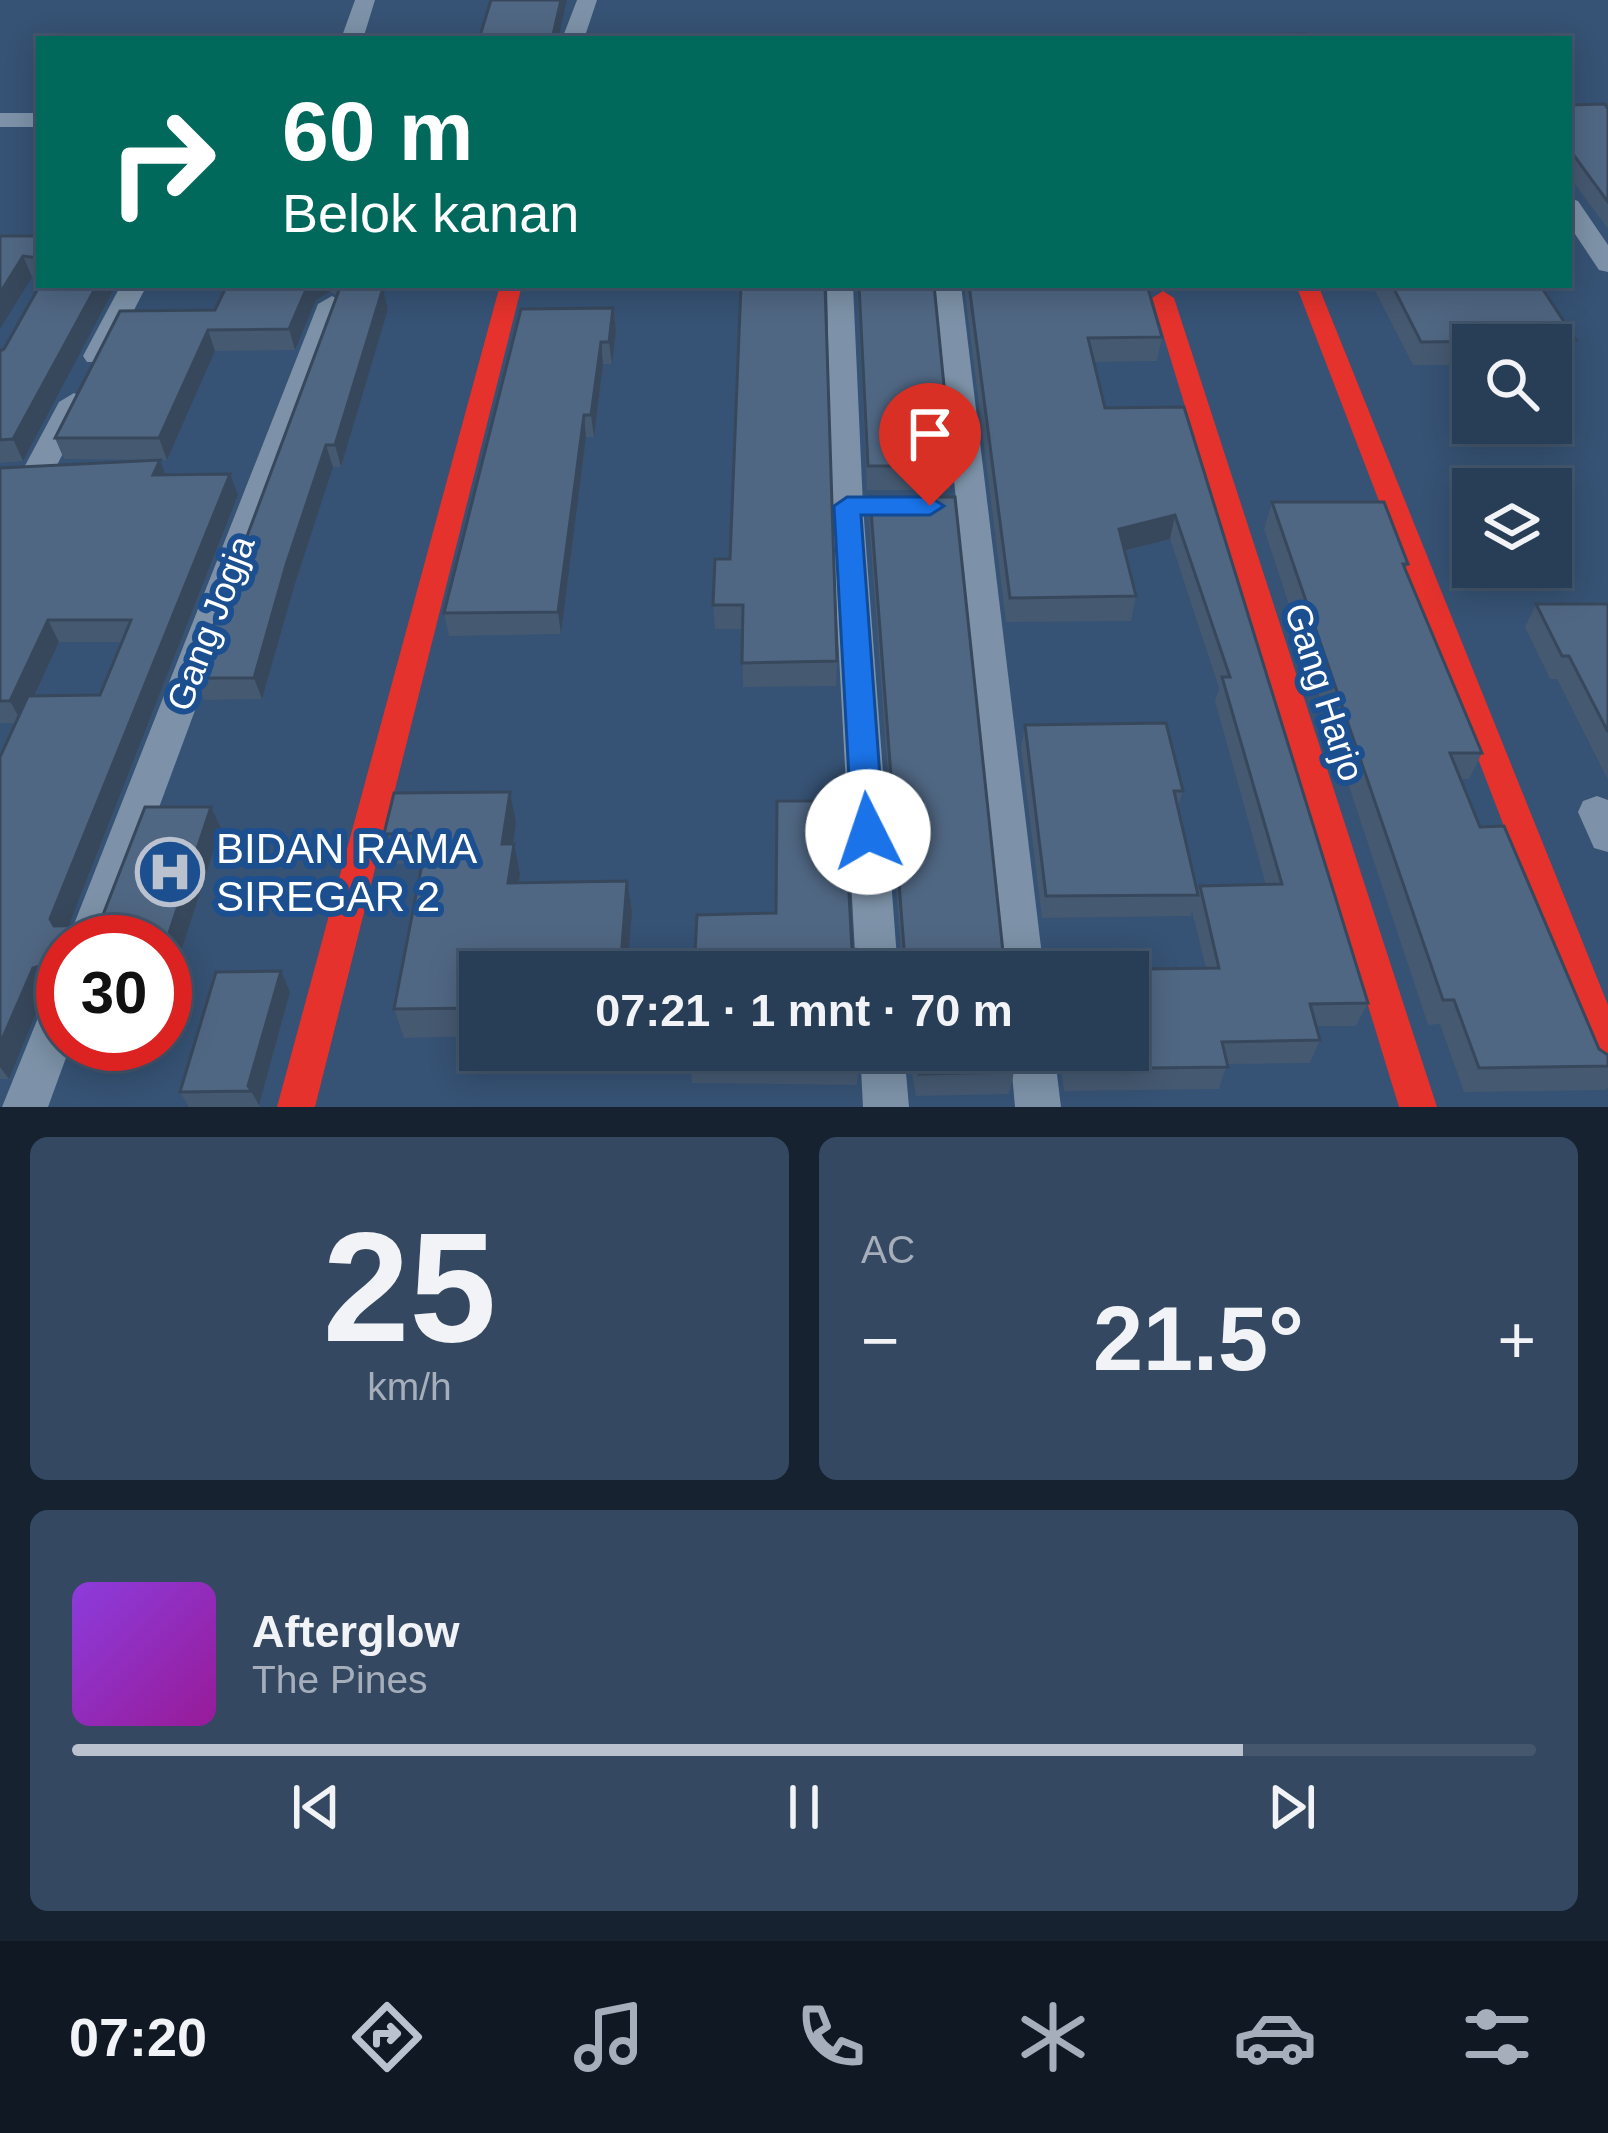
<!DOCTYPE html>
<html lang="id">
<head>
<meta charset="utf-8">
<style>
	:root { --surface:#283e57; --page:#344961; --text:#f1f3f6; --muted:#a5aeba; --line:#44576d; --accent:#b9c2ce }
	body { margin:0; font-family:Arial,sans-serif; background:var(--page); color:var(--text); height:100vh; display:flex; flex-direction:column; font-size:45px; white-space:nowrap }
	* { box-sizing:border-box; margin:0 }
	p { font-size:39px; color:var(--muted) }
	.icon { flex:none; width:66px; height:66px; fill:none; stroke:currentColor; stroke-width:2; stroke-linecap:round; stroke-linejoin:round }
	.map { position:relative; height:1107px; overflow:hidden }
	.sheet { display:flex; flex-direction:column; gap:30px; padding:30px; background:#162230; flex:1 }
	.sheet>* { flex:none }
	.hud { position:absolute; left:36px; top:36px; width:1536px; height:252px; border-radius:0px; box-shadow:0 6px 30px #0003,0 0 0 3px var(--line); background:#00695c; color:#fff; overflow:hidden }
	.controls { position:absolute; left:1452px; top:324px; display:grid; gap:24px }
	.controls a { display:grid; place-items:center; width:120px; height:120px; border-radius:0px; background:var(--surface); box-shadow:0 6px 30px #0003,0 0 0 3px var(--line); font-size:60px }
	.speed { position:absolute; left:36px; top:915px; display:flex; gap:24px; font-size:60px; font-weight:700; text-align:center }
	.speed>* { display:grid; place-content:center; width:156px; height:156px; border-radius:50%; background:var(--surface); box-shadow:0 6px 30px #0003,0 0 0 3px var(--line); line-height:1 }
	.speed .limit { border:18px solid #d22; background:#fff; color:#111 }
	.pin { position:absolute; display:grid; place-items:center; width:102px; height:102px; color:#fff; margin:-123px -51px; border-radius:50% 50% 50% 0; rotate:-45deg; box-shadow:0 0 12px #0007 }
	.pin .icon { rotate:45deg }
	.me { position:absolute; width:132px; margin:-66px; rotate:356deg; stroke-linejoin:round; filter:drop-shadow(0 0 9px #0008) }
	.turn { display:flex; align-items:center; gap:42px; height:252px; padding:0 48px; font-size:54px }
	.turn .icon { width:156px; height:156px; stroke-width:2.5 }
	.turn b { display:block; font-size:84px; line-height:102px }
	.big { font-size:90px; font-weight:800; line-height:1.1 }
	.sheet .card { flex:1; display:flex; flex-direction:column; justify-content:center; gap:18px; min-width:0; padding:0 42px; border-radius:18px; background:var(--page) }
	.sheet .dial { align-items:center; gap:0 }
	.dial b { font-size:156px; line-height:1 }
	.song { display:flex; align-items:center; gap:36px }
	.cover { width:144px; height:144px; border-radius:18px; background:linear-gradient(135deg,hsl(270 70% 55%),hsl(300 70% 35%)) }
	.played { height:12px; border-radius:6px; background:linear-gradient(90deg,var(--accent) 80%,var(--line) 80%) }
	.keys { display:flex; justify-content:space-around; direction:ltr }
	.heat { display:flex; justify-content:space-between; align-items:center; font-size:66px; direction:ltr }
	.sheet .tiles { flex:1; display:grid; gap:30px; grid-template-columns:1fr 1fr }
	.card:last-child { grid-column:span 2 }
	.trip { position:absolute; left:459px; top:951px; width:690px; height:120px; border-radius:0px; background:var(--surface); box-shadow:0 6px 30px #0003,0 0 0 3px var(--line); font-weight:800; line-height:120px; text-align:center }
	.menu { display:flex; height:192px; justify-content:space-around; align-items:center; background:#101923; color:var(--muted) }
	.menu .icon { width:84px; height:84px }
	.menu .on { color:var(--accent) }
	.menu b { font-size:54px; color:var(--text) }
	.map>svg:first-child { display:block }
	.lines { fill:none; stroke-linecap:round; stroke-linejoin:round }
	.street { fill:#7d92a8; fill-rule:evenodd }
	.jam { fill:#e5322d; fill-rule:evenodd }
	.wall { fill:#455971; fill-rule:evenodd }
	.shaded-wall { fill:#38485c }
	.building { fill:#506783; stroke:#38485c; stroke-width:3 }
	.route { fill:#1a73e8; stroke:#114b97; stroke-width:3 }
	.labels { text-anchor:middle; stroke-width:12; stroke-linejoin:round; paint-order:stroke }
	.street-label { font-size:36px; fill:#fff; stroke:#1b4f8f }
	.near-poi-label { font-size:42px; fill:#fff; stroke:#1b4f8f; text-anchor:start }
</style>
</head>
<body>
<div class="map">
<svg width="1608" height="1107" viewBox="0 0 1608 1107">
	<rect width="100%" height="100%" fill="#365274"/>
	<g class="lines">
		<g class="street">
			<polygon points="355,0 375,0 363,39 341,39"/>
			<polygon points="577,0 597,0 584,39 562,39"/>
			<rect x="0" y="113" width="39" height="14"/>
			<polygon points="1569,198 1578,201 1608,245 1608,272 1599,270 1569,225"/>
			<polygon points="121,285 147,285 107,362 87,362 83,356"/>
			<polygon points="827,285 853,285 863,506 898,972 856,972 831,506"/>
			<polygon points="935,285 961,285 1044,972 1002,972"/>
			<polygon points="332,296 346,304 109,942 67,942 318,304"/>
			<polygon points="74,393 89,402 52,475 47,482 25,482 20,475 59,402"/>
			<polygon points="1597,796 1608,800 1608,852 1594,848 1578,812 1583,801"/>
			<polygon points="63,987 63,1044 71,1044 48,1107 2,1107 48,993"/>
			<polygon points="860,1050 904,1050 909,1107 863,1107"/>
			<polygon points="1010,1050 1054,1050 1061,1107 1015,1107"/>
		</g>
		<g class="jam">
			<polygon points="500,285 522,285 315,1107 277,1107"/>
			<polygon points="1296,285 1318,285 1608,1005 1608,1067 1595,1062 1590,1050"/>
			<polygon points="1163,291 1174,298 1437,1107 1399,1107 1152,298"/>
		</g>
	</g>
	<g class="wall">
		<polygon points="1569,105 1608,109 1608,229 1569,176"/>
		<polygon points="0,236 39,236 39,278 32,277"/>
		<polygon points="227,285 387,285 384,294 388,309 341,467 333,467 294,587 262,699 204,700 194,678 337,295 330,292 316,300 295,350 215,351 167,460 64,459 55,438 215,310"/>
		<polygon points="857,285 934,285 952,466 950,490 867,490"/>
		<polygon points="964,285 1147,285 1162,337 1157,361 1094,362 1105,408 1184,407 1368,1003 1356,1026 1317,1026 1320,1040 1310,1063 1227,1064 1219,1089 1064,1091 1058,1050 1128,1050 1128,972 694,972 852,949 901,952 869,521 870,497 1005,971 1206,968 1192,911 1191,916 1042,918 1021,748 1025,725 1183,791 1178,807 1197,892 1200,886 1266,885 1215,701 1219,688 1170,539 1125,551 1136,596 1131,621 1006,622"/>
		<polygon points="1372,285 1540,285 1576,340 1566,364 1551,364 1551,345 1473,345 1473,365 1413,365"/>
		<polygon points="613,308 616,330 612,364 603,364 594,437 586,437 561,634 449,636 444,613"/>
		<polygon points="0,351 23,461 0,463"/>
		<path d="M 0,468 L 165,474 L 238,495 L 69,925 L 99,925 L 211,807 L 221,828 L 165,1001 L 165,942 L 63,942 L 63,1011 L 54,997 L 53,987 L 46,989 L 9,1079 L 0,1079 L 0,757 L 16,723 L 0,723 ZM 59,642 L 122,642 L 100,695 L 35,696 Z"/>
		<polygon points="1272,502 1408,564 1405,570 1482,753 1469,779 1460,779 1480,827 1599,1049 1608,1055 1608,1087 1606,1090 1464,1092 1440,1024 1428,1025 1264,529"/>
		<polygon points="730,559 837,661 836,686 743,687 743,629 715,629 713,605"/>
		<polygon points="1536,604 1608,604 1608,780 1557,679 1550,679 1525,627"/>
		<polygon points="510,792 516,822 513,844 520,874 519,883 627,881 632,911 480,972 480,1036 404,1038 394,1009 422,863 393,864 384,834"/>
		<polygon points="281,971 290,992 259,1105 260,1107 189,1107 180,1092"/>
		<polygon points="516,1050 621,1050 620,1069 522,1070"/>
		<polygon points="860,1050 857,1085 692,1083 690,1061"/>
		<polygon points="908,1050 1012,1050 1014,1072 1009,1094 916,1096"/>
	</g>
	<g class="shaded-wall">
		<polygon points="561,0 567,0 558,39 552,39"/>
		<polygon points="23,256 32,277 0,329 0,293"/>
		<polygon points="97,285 116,285 23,461 13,439"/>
		<polygon points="308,285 328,285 330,292 316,300 295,350 289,329"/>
		<polygon points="376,285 387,285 384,294 388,309 341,467 335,445"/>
		<polygon points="613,308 616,330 612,364 609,342"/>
		<polygon points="208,330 215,351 167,460 159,438"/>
		<polygon points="601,342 603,364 594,437 591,415"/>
		<polygon points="584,415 586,437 561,634 558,612"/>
		<polygon points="326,445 333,467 294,587 262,699 254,678 286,565"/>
		<polygon points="160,460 168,482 153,475"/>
		<polygon points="230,474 238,495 63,940 50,919"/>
		<polygon points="1175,515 1170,539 1115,553 1119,529"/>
		<polygon points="48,620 59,642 22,723 10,701"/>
		<polygon points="510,792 516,822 509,874 502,844"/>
		<polygon points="211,807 221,828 165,1001 165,945"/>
		<polygon points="514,844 520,874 515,912 508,883"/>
		<polygon points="627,881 632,911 627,972 620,972"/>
		<polygon points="52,963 63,984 46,989 9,1079 0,1067 0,1044 33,968"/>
		<polygon points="281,971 290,992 259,1105 248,1086"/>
	</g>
	<g class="building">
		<polygon points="491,0 561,0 552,39 479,39"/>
		<polygon points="1307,34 1310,39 983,39"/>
		<polygon points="1605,104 1608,109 1608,202 1573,154 1569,154 1569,105"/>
		<polygon points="0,236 39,236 39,258 23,256 0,293"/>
		<polygon points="40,285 97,285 13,439 0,440 0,351 4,349"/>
		<polygon points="227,285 308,285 289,329 208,330 159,438 55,438 120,311 215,310"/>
		<polygon points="341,285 376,285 375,288 383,288 335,445 326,445 286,565 254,678 194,678"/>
		<polygon points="741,285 825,285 837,661 742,663 743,605 713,605 715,559 730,559"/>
		<polygon points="859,285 934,285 952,466 868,466"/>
		<polygon points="969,285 1147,285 1162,337 1088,338 1105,408 1184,407 1368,1003 1310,1004 1320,1040 1222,1042 1228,1067 1069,1069 1066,1050 1128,1050 1128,972 694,972 697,915 776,913 777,801 844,801 852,949 900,953 904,949 870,497 955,497 1005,971 1219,968 1200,886 1282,884 1222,677 1230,677 1175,515 1119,529 1136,596 1010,598"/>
		<polygon points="1392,285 1540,285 1576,340 1421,342"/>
		<polygon points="613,308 609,342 601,342 591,415 584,415 558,612 444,613 521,309"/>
		<polygon points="160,460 153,475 230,474 50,919 54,926 99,925 145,807 211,807 165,945 165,942 63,942 63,997 54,997 52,963 33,968 0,1044 0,757 28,696 100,695 131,620 48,620 10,701 0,701 0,468"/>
		<polygon points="1272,502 1384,502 1408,564 1403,564 1482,753 1450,753 1480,827 1504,826 1599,1049 1608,1055 1608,1066 1479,1068 1454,1000 1443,1000"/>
		<polygon points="1536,604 1608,604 1608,732 1569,656 1562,656"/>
		<polygon points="1166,723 1183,791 1174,791 1198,895 1046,896 1025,725"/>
		<polygon points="510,792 502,844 514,844 508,883 627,881 620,972 480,972 480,1008 394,1009 428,833 384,834 394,793"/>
		<polygon points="281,971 248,1086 252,1091 180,1092 216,972"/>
		<polygon points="690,1050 859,1050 858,1063 690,1061"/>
		<polygon points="914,1050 1012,1050 1014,1072 919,1074"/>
	</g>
	<polygon class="route" points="847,497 930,497 944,506 930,515 861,515 884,832 879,842 856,842 852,832 834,506"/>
	<defs>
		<g id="hospital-ring" transform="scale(3.45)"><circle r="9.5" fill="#1b4f8f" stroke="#b9c2ce" stroke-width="1.5"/><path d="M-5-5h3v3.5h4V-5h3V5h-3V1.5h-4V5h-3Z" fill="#b9c2ce"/></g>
	</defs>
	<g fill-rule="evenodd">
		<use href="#hospital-ring" x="170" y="872"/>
	</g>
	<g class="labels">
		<g class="street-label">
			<text transform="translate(210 623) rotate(-69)" y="13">Gang Jogja</text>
			<text transform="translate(1325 692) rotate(72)" y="13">Gang Harjo</text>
		</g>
		<g class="near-poi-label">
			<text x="216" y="863">BIDAN RAMA<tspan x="216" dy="48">SIREGAR 2</tspan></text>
		</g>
	</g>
</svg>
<div class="controls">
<a><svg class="icon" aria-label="search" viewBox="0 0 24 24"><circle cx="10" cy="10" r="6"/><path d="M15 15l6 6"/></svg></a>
<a><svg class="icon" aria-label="layers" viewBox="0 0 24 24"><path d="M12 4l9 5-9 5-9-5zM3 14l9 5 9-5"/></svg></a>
</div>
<div class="speed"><div class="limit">30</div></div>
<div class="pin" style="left:930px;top:506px;background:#d93025"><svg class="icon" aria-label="arrive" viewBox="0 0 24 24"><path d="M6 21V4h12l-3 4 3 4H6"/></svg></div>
<svg class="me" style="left:868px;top:832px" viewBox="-20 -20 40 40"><circle r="19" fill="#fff"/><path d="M0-13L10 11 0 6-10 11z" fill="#1a73e8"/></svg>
<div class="trip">07:21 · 1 mnt · 70 m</div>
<div class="hud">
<div class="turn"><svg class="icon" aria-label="right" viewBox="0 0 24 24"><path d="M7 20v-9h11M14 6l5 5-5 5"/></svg><div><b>60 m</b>Belok kanan</div></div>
</div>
</div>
<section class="sheet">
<div class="tiles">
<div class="card dial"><b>25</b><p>km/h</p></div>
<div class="card"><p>AC</p>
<div class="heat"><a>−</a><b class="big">21.5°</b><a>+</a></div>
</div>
<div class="card">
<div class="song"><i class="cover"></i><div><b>Afterglow</b><p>The Pines</p></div></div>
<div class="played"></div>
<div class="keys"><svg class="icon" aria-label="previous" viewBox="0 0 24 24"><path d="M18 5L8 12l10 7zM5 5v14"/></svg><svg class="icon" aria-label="pause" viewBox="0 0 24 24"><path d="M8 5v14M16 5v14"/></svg><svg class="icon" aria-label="next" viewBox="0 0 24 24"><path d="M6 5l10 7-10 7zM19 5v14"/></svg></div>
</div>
</div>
</section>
<nav class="menu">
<b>07:20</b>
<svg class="icon on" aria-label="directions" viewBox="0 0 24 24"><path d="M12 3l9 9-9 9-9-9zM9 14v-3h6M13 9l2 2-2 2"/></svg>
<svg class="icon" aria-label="music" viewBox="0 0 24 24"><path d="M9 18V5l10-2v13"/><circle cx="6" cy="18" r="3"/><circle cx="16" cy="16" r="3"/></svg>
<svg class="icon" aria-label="phone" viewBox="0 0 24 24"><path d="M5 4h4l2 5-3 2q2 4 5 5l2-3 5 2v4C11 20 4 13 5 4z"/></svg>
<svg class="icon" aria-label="climate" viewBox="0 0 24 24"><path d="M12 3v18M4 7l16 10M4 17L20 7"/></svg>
<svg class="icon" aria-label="car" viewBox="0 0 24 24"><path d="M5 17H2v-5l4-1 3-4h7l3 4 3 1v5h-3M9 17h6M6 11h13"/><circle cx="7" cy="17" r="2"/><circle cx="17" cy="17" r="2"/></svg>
<svg class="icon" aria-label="filters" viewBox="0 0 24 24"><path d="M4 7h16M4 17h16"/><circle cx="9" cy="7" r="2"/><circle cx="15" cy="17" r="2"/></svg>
</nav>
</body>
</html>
